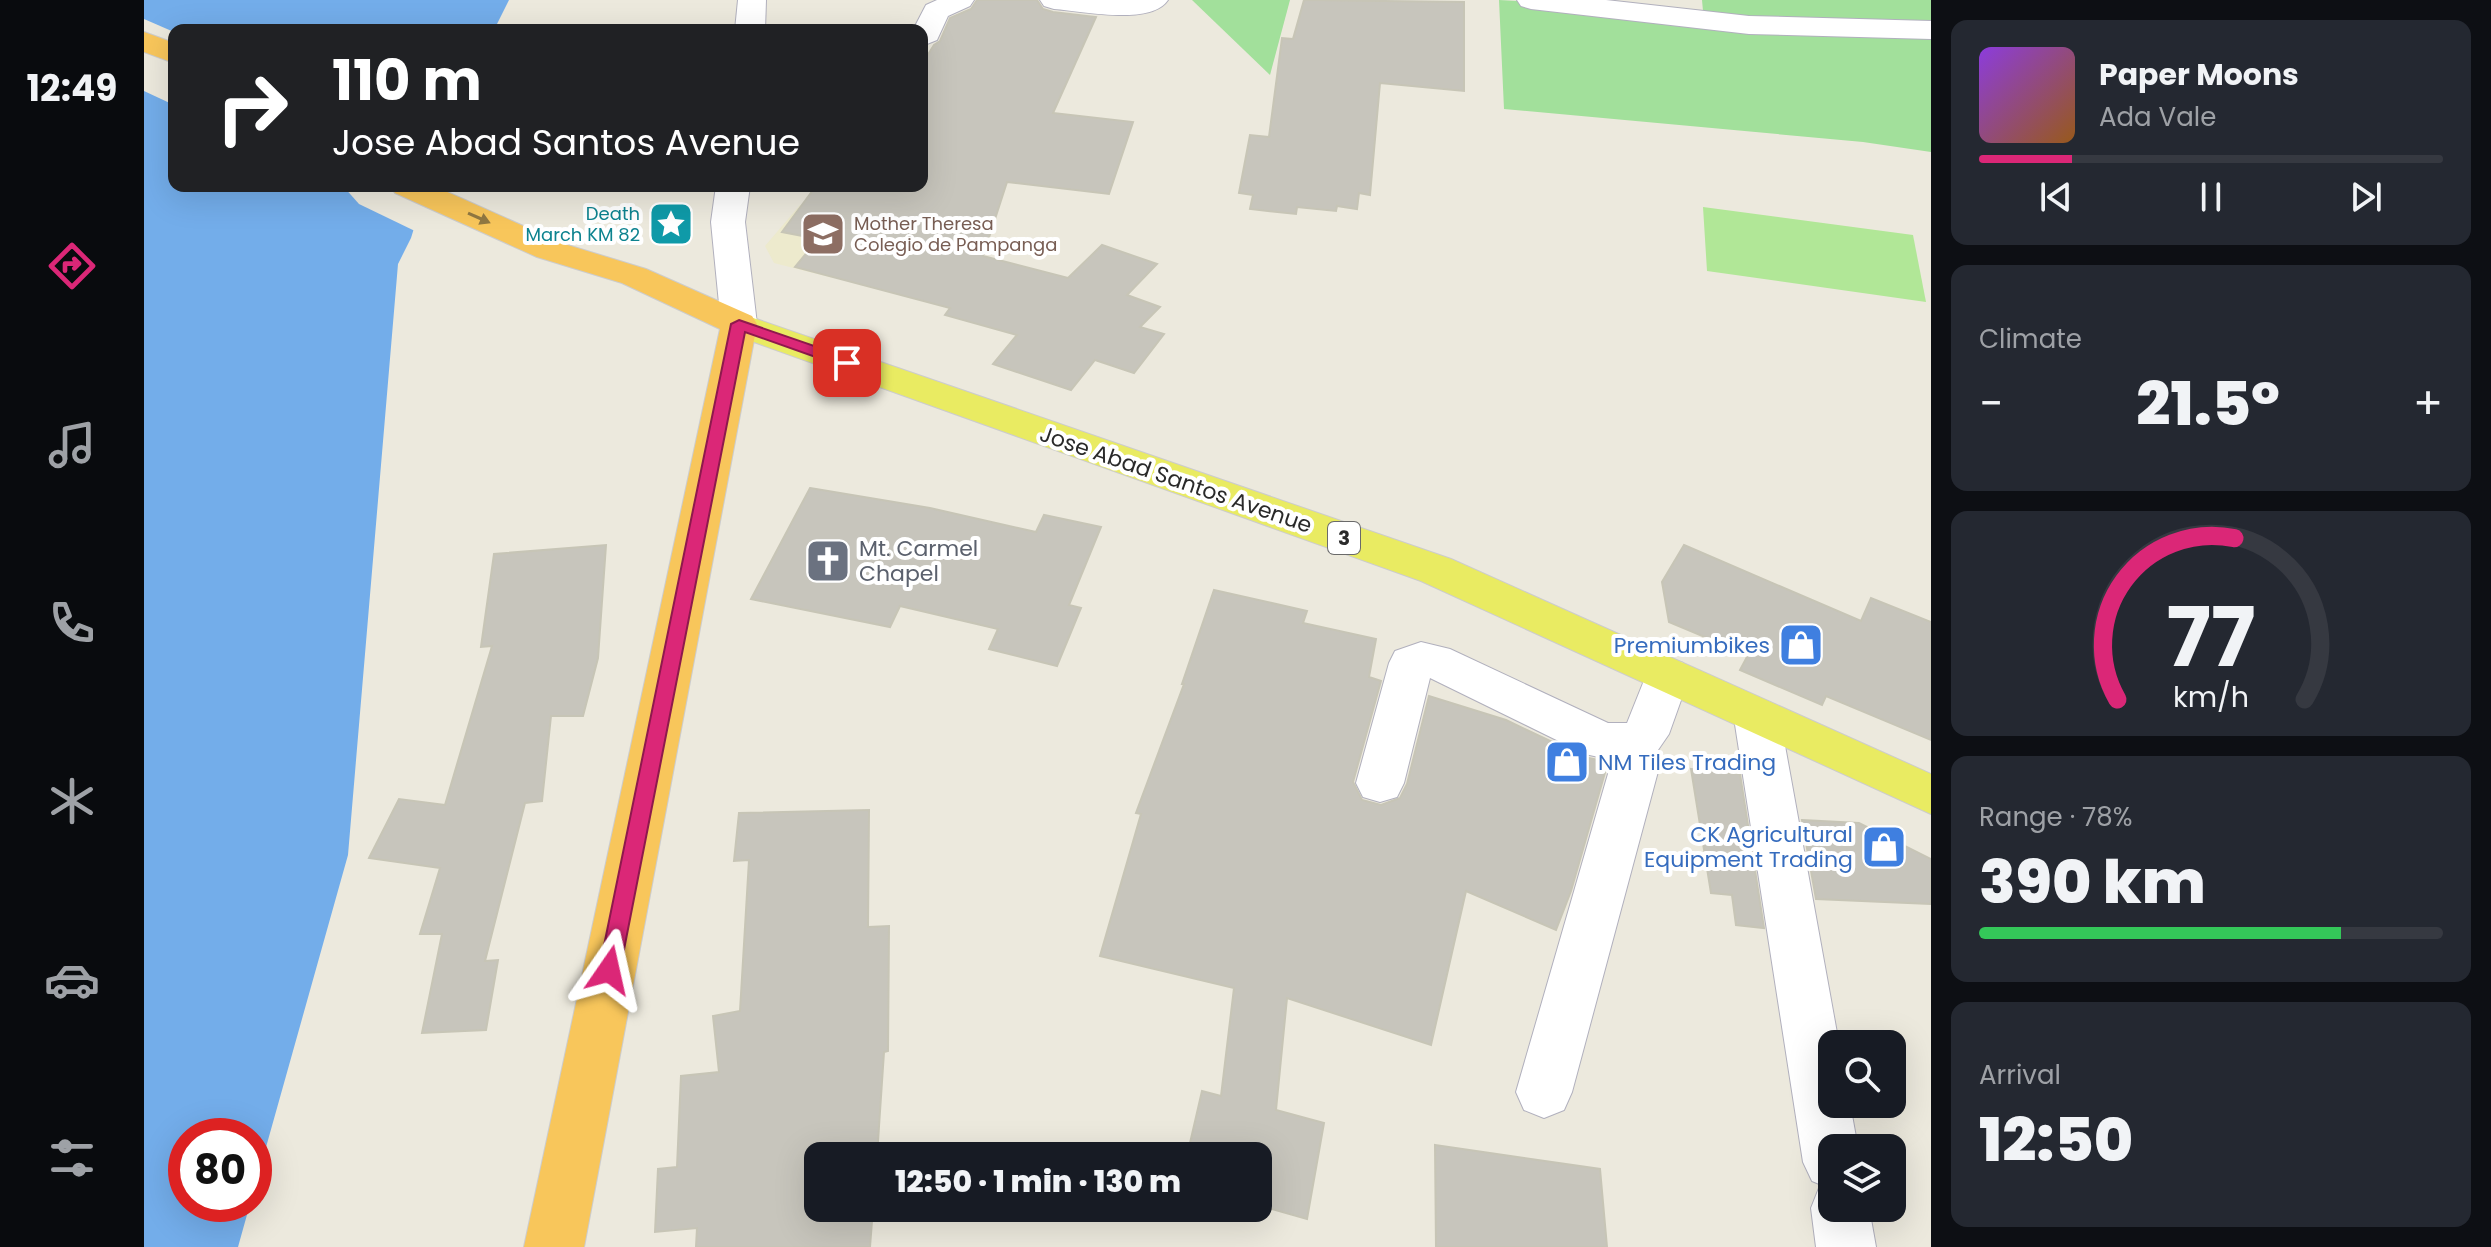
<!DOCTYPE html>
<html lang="en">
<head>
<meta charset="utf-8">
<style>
	:root { --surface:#171b24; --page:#242831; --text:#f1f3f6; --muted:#9ea1a6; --line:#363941; --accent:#db2777 }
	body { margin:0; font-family:Poppins,sans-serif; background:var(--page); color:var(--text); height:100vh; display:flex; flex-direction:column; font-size:30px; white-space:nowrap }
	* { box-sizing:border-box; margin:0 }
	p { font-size:26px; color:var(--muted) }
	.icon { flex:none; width:44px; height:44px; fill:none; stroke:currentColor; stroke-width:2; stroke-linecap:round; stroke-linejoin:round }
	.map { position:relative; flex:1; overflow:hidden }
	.sheet { display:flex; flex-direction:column; gap:20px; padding:20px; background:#0d0f14; width:560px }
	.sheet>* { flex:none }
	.top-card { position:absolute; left:24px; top:24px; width:760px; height:168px; border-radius:16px; box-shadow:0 8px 32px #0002; background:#202124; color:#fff; overflow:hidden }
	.tools { position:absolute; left:1674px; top:1030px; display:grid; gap:16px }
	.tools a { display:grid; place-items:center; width:88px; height:88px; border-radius:16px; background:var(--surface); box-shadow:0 8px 32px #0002; font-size:40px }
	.speed { position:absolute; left:24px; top:1118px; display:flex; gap:16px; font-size:40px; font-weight:700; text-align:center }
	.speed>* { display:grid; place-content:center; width:104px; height:104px; border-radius:50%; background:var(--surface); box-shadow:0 8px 32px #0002; line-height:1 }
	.speed .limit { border:12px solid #d22; background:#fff; color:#111 }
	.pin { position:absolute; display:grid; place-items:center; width:68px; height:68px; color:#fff; margin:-34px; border-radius:16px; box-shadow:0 4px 12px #0006 }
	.me { position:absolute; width:88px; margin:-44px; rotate:11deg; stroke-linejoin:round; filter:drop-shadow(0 0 6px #0008) }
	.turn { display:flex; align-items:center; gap:28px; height:168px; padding:0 32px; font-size:36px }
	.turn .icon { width:104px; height:104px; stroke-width:2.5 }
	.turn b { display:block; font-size:56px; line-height:68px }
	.big { font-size:60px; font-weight:800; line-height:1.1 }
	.sheet .tile { flex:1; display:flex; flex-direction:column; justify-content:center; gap:12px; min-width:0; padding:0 28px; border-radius:16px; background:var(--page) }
	.sheet .dial { align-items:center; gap:0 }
	.dial svg { height:208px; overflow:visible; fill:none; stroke:var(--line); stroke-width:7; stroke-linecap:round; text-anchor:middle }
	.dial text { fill:var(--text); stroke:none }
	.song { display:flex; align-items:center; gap:24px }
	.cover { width:96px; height:96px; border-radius:12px; background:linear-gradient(135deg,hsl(270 70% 55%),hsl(30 70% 35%)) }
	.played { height:8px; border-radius:4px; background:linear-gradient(90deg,var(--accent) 20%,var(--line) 20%) }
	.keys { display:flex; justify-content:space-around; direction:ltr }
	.heat { display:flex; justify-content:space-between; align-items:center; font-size:44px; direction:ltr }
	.charge { height:12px; border-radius:6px; background:linear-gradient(90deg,#34c759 78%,var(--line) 0) }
	.trip { position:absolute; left:660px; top:1142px; width:468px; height:80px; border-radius:16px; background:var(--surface); box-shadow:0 8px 32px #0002; font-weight:800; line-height:80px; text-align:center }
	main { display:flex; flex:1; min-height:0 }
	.dock { display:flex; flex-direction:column; width:144px; justify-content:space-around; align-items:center; background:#090b0e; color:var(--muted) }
	.dock .icon { width:56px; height:56px }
	.dock .active { color:var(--accent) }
	.dock b { font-size:36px; color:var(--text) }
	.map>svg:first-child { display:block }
	.education { fill:#edeacd }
	.green { fill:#a2e09b }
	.pitch { fill:#b1e797 }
	.water { fill:#73adea }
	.pier { fill:#ece9dd }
	.building { fill:#c7c5bc; stroke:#c7c5b6; stroke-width:2 }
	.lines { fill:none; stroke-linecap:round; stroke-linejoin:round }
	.minor-casing { stroke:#b1b0bd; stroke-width:2 }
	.major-casing { stroke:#ccc; stroke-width:2 }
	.highway-casing { stroke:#ccc; stroke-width:2 }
	.minor { fill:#fff; fill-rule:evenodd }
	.major { fill:#e9eb62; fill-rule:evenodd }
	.highway { fill:#f8c65b; fill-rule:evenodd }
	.oneway { fill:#917842 }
	.route { fill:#db2777; stroke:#8e194d; stroke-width:2 }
	.labels { text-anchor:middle; stroke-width:8; stroke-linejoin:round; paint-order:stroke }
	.far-culture-label { font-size:18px; fill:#0d838f; stroke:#fff; text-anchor:end }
	.far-education-label { font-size:18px; fill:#785e54; stroke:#fff; text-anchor:start }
	.shield { fill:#fff; stroke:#6a6a6a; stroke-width:2 }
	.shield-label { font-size:20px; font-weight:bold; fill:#2a2a2a }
	.street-label { font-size:22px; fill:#2a2a2a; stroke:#fff }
	.worship-label { font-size:22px; fill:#5b616d; stroke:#fff; text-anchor:start }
	.shop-label { font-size:22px; fill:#366cbe; stroke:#fff; text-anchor:end }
</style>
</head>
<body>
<main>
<nav class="dock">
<b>12:49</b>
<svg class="icon active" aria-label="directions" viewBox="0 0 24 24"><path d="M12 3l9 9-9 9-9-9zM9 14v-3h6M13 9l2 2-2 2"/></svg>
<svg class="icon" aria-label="music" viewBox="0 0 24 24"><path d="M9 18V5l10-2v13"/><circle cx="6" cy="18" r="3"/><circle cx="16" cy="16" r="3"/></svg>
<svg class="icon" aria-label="phone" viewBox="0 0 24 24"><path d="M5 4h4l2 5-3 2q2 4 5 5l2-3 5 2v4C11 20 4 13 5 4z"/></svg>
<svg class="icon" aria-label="climate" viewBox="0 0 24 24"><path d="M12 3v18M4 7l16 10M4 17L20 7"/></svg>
<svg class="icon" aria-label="car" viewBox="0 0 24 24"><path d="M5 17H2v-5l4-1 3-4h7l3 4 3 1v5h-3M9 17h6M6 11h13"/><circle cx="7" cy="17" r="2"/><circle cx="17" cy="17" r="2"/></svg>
<svg class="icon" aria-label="filters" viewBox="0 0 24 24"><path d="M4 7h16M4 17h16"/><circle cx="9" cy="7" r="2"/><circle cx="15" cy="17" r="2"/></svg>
</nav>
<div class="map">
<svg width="1787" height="1247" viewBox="0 0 1787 1247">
	<rect width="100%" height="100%" fill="#ece9dd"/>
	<polygon class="education" points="656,205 737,222 689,278 630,263 621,246"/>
	<g class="green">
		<polygon points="1048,0 1146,0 1126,75"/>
		<polygon points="1355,0 1559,11 1558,0 1787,0 1787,152 1719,142 1360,109"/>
	</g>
	<polygon class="pitch" points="1559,207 1769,235 1782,302 1563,271"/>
	<polygon class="water" points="0,0 365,0 350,30 30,30 30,186 283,186 267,238 254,264 204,855 110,1190 110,1136 42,1136 42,1204 106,1204 94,1247 0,1247"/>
	<g class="pier">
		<polygon points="0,19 30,32 30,105 0,91"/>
		<polygon points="199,186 287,186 273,232 215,204"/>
	</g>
	<g class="building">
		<polygon points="833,0 893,0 899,9 909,12 952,17 909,113 989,122 965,194 863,182 839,256 924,278 958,245 1013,264 983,295 1016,307 996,327 1020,334 990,373 951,360 927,390 849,364 873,335 801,315 806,308 651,267 674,239 638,232 672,186 778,186 778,64 790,45 796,41 806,18 827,9"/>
		<polygon points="1160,0 1320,2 1320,91 1236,83 1226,195 1215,193 1213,209 1193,206 1192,211 1153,207 1152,214 1106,209 1109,195 1095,193 1106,135 1125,137 1138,38 1149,39"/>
		<polygon points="666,488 786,508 892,532 900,515 957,527 925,605 937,608 913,666 845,649 854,629 756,606 746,627 607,599"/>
		<polygon points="462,545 454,658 439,716 407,716 398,801 381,803 341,961 354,960 342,1030 278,1033 298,934 276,934 296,868 225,858 255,799 301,805 348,646 337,647 350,554"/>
		<polygon points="1540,545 1717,621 1727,598 1787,622 1787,740 1682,696 1678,705 1596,670 1604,655 1525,622 1518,582"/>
		<polygon points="1070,590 1163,611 1159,623 1232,639 1225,677 1237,681 1209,782 1218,800 1237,805 1256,798 1263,784 1285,696 1362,720 1440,757 1464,762 1427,891 1412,930 1322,891 1287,1045 1143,998 1132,1110 1180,1123 1163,1219 1114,1205 1114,1156 1043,1156 1058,1091 1077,1096 1090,988 956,956 997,814 992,813 1040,684 1038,684"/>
		<polygon points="1547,769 1596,774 1620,928 1592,925 1588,895 1567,893"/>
		<polygon points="725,810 724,927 745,926 744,1051 740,1052 733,1156 674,1156 674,1208 729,1208 726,1247 552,1247 553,1228 511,1232 514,1169 533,1167 537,1076 575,1072 569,1016 596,1011 605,860 590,861 595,813"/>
		<polygon points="1658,820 1715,823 1787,859 1787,904 1672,899"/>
		<polygon points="1291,1145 1456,1169 1463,1247 1292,1247"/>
	</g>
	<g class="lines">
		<g class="minor-casing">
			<g id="minor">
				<polygon points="594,0 622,0 621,30 591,30"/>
				<polygon points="793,0 830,0 826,6 804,16 793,40 778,46 778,30 769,30 782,5"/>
				<path d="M 896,0 L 1024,0 C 1007,26 938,11 910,9 L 900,6 Z"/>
				<polygon points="1373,0 1462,0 1605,16 1787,21 1787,39 1605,34 1387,9 1377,6"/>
				<polygon points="572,186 606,186 601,222 613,324 608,332 595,335 582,332 577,324 567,222"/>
				<polygon points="1277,642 1306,649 1464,723 1483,723 1507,663 1523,658 1539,663 1546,675 1525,734 1514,750 1516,764 1428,1092 1420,1110 1400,1118 1380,1110 1372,1092 1468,760 1441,754 1286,678 1260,783 1253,797 1236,802 1219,797 1212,783 1245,663 1251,651"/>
				<polygon points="1613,700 1629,705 1636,718 1695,1044 1688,1044 1688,1104 1706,1104 1714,1148 1688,1148 1688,1208 1725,1208 1732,1247 1672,1247 1667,1208 1675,1188 1680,1186 1668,1181 1659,1162 1590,718 1597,705"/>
			</g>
		</g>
		<g class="major-casing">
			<polygon id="major" points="595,313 1307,559 1787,774 1787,814 1277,581 582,332 577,324 582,316"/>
		</g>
		<g class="highway-casing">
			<g id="highway">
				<polygon points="0,32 30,43 30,63 0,52"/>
				<polygon points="246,186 290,186 417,243 502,269 608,316 613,324 440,1247 380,1247 576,329 478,283 393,257 251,193"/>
			</g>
		</g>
		<use href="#minor" class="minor"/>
		<use href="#major" class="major"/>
		<use href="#highway" class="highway"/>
	</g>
	<defs><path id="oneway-solid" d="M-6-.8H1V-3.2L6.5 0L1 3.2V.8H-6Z" transform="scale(2)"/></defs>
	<use class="oneway" href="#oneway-solid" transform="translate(335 218) rotate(24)"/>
	<polygon class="route" points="595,320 708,359 710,363 703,368 697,366 601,332 476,970 473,977 465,980 458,977 455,970 587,324"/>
	<defs>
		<g id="sight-square" transform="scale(2.3)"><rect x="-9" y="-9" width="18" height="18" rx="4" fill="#0f9aa8" stroke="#fff"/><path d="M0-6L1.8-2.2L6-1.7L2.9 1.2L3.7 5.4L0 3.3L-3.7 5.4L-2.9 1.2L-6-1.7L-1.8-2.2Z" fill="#fff"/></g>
		<g id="university-square" transform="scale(2.3)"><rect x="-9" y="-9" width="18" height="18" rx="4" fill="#8d6e63" stroke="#fff"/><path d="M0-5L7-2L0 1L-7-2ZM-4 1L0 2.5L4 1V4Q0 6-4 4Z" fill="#fff"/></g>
		<g id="church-square" transform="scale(2.3)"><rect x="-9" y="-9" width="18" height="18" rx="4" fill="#6b7280" stroke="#fff"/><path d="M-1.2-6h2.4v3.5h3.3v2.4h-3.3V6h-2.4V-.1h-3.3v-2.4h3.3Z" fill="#fff"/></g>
		<g id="shop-square" transform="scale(2.3)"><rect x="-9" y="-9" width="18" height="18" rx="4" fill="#3f7fe0" stroke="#fff"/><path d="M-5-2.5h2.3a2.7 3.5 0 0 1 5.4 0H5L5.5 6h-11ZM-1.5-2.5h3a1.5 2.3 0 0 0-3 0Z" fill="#fff"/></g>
	</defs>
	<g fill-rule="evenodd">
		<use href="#sight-square" x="527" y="224"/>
		<use href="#university-square" x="679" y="234"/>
		<use href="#church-square" x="684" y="561"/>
		<use href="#shop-square" x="1657" y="645"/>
		<use href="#shop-square" x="1423" y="762"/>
		<use href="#shop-square" x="1740" y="847"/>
	</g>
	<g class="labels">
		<g class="far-culture-label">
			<text x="496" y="220">Death<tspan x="496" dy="21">March KM 82</tspan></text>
		</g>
		<g class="far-education-label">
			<text x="710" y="230">Mother Theresa<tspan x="710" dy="21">Colegio de Pampanga</tspan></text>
		</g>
		<rect class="shield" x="1184" y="522" width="32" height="32" rx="6"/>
		<g class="shield-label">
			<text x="1200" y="545">3</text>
		</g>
		<g class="street-label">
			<text transform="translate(1032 479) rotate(19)" y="8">Jose Abad Santos Avenue</text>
		</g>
		<g class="worship-label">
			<text x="715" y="556">Mt. Carmel<tspan x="715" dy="25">Chapel</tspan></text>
		</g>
		<g class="shop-label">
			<text x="1626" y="653">Premiumbikes</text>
			<text x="1454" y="770" text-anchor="start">NM Tiles Trading</text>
			<text x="1709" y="842">CK Agricultural<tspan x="1709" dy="25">Equipment Trading</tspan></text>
		</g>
	</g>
</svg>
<div class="tools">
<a><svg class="icon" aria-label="search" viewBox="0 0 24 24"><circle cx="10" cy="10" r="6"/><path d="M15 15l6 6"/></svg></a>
<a><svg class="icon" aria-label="layers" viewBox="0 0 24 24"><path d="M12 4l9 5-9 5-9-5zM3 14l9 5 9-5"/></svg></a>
</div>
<div class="speed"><div class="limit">80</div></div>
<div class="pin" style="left:703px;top:363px;background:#d93025"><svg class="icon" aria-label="arrive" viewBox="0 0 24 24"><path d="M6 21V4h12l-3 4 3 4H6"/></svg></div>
<svg class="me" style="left:465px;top:970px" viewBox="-20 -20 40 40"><path d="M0-17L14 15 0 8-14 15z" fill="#db2777" stroke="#fff" stroke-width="4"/></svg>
<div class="trip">12:50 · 1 min · 130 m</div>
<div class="top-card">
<div class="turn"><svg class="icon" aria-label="right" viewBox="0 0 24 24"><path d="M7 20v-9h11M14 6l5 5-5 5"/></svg><div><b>110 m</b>Jose Abad Santos Avenue</div></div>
</div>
</div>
<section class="sheet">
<div class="tile">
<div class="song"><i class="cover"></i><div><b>Paper Moons</b><p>Ada Vale</p></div></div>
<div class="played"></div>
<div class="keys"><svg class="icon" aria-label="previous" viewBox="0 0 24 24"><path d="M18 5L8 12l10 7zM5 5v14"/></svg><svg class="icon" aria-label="pause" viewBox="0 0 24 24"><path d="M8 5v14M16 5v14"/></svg><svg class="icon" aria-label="next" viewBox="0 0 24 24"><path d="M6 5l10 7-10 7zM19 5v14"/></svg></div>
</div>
<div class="tile"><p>Climate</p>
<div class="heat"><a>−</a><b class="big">21.5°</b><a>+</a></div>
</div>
<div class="tile dial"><svg viewBox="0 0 100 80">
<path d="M14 69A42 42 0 1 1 86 69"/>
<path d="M14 69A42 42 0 0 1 59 7" stroke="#db2777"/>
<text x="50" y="56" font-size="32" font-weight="700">77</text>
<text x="50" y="72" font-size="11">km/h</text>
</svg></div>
<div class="tile"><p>Range · 78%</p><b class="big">390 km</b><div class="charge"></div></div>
<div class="tile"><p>Arrival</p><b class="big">12:50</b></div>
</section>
</main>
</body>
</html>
